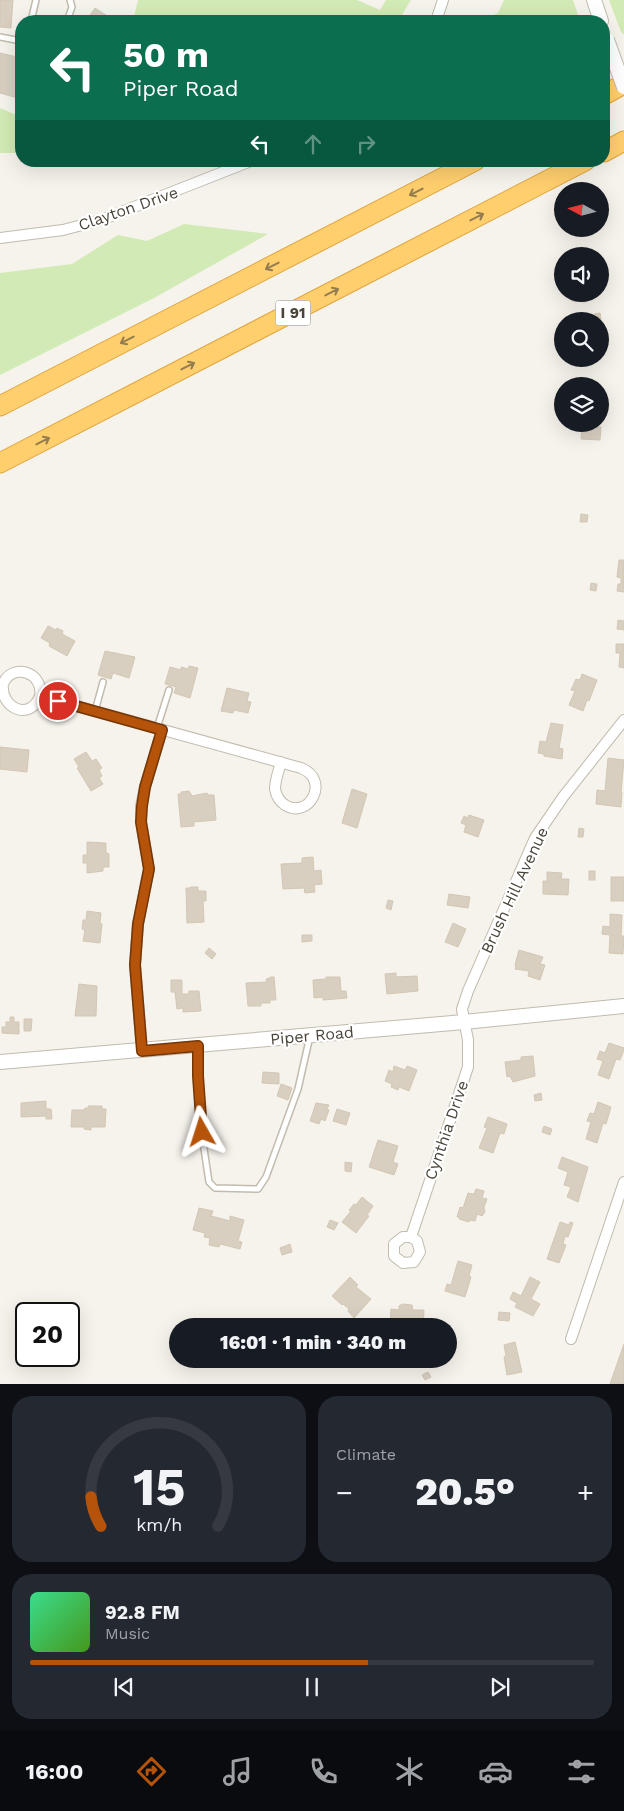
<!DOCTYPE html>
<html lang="en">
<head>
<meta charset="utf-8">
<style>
	:root { --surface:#171b24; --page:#242831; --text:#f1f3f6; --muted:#9ea1a6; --line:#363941; --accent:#b45309 }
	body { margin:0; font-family:"Work Sans",sans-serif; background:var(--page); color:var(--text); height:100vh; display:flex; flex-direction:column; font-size:19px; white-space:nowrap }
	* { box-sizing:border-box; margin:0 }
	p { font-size:16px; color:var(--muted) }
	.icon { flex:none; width:28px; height:28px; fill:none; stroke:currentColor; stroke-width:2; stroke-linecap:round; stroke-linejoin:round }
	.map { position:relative; height:1384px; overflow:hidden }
	.details { display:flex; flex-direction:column; gap:12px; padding:12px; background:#0d0f14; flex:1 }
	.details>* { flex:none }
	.banner { position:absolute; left:15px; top:15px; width:595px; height:152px; border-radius:20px; box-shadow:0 5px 20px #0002; background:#0b6e4f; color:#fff; overflow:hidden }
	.needle { width:32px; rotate:277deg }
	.tools { position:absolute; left:554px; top:182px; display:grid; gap:10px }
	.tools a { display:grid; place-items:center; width:55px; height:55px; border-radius:50%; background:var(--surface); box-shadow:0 5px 20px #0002; font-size:25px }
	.speed { position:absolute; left:15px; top:1302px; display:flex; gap:10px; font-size:25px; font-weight:700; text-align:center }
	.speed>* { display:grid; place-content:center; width:65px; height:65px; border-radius:50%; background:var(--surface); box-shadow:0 5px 20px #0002; line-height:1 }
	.speed .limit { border:2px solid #111; border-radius:8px; background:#fff; color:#111 }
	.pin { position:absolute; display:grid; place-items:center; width:42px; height:42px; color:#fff; margin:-21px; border:2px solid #fff; border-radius:50%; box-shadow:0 1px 5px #0007 }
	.me { position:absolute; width:55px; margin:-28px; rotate:354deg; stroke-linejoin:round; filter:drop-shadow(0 0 4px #0008) }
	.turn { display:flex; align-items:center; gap:18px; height:105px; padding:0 25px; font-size:22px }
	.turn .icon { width:65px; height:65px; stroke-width:2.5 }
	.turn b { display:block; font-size:35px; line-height:42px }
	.lanes { display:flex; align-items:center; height:48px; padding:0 25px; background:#0003; justify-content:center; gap:25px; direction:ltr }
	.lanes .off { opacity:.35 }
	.big { font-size:38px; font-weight:800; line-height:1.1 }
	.details .tile { flex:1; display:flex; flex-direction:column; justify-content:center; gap:8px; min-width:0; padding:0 18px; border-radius:20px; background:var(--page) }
	.details .dial { align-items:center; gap:0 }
	.dial svg { height:130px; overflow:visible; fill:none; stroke:var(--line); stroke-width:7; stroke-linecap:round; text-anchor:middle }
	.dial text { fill:var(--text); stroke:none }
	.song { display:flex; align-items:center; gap:15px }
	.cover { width:60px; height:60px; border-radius:8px; background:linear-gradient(135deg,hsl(150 70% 55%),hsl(100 70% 35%)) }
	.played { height:5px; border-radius:2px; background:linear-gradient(90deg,var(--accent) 60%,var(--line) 60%) }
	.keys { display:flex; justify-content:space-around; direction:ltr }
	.heat { display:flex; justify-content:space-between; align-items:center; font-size:28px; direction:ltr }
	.details .tiles { flex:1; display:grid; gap:12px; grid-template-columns:1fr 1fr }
	.tile:last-child { grid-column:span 2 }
	.trip { position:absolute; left:169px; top:1318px; width:288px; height:50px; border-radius:25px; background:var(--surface); box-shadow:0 5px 20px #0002; font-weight:800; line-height:50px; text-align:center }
	.menu { display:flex; height:80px; justify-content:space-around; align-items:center; background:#090b0e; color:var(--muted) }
	.menu .icon { width:35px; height:35px }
	.menu .on { color:var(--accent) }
	.menu b { font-size:22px; color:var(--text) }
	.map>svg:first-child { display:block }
	.green { fill:#d2eab5 }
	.building { fill:#d8cfc1; stroke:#d3c7b4 }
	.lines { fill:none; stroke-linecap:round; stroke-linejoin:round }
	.service-casing { stroke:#c2bbae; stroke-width:8 }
	.minor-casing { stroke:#c2bbae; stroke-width:12 }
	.tertiary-casing { stroke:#c2bbae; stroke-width:16 }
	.motorway-casing { stroke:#e0a43c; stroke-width:21 }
	.service { stroke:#fff; stroke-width:5 }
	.minor { stroke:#fff; stroke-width:10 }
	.tertiary { stroke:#fff; stroke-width:14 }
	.motorway { stroke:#ffcf6e; stroke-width:19 }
	.tertiary-bridge-casing { stroke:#c2bbae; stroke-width:16; stroke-linecap:butt }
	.tertiary-bridge { stroke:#fff; stroke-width:14 }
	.oneway { stroke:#937c4e }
	.route-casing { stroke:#753606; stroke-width:12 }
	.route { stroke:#b45309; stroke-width:9 }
	.labels { text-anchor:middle; stroke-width:4.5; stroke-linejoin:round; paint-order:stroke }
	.shield { fill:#fff; stroke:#817c74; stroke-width:1 }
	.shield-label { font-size:15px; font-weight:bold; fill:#4b4439 }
	.street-label { font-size:16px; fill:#4b4439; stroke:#fff }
</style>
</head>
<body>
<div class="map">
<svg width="624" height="1384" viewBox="0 0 624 1384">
	<rect width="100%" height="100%" fill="#f6f3ec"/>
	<g class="green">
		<polygon points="138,0 357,0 380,10 386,0 411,0 398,21 133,21"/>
		<polygon points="504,0 573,0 580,21 479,21 498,13"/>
		<polygon points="609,0 624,0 624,35 621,32"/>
		<polygon points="0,108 21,117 21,153 0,153"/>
		<polygon points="184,224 268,234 154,298 0,375 0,273 72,264 118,235 147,241"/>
	</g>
	<g class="building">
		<polygon points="0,0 13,0 11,28 0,27"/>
		<polygon points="95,8 115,21 86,21"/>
		<polygon points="0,53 21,58 21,99 0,93"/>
		<polygon points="572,294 587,294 586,302 572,301"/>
		<polygon points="600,313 601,319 595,321 594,314"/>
		<polygon points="582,426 601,427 600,440 581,439"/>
		<polygon points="581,514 588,515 587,522 580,522"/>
		<polygon points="619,560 624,560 624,592 617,591 618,584 621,584 621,578 617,577"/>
		<polygon points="591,583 597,584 596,591 590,590"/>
		<polygon points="618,620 624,621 624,630 617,629"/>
		<polygon points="48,626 56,630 57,628 63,631 62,634 75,641 67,656 49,646 50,643 41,638"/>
		<polygon points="616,644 624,644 624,668 619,667 620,653 616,653"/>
		<polygon points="105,651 135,657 129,678 113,673 111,679 98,675"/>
		<polygon points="189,666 198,668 190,698 174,693 176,687 165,684 170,667 181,670 181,667 188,669"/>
		<polygon points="582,674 597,680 589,701 587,700 583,711 569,705 575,691 571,690 576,679 580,680"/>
		<polygon points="227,688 249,693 247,701 251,702 248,713 234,710 233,713 221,711"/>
		<polygon points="551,723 563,725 559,748 563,749 562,759 544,756 544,754 538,753 540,741 546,742"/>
		<polygon points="0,747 29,750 27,772 0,769"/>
		<polygon points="86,752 92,761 96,759 102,768 99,770 102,776 99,778 103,784 91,791 77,768 79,767 74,759"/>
		<polygon points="608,758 624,760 621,792 622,792 621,807 596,804 597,790 605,791"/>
		<polygon points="352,789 367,794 357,828 342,823"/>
		<polygon points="189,791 192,796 207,793 208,795 214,795 216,820 194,822 194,826 181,827 178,794 181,794 181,792"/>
		<polygon points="469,815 484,820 478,837 464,832 466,825 461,823 464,816 468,818"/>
		<polygon points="579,828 584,829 583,837 578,837"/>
		<polygon points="87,842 106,843 106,853 109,854 109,867 103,867 103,871 87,873 87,863 83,863 83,855 87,855"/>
		<polygon points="313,857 314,871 321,870 322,884 314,885 315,892 305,893 304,888 283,889 281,864 302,863 302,858"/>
		<rect x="589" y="871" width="6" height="9"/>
		<polygon points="547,872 562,873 561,879 569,879 568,895 543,894 543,881 547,881"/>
		<rect x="611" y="877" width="13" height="24"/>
		<polygon points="190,887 198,887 198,891 206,891 206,901 203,901 204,922 187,923 186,888 190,888"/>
		<polygon points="449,894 470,897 468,908 447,905"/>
		<polygon points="388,900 393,901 391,910 386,908"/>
		<polygon points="87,911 101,913 100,923 102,924 100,943 83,941 85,930 82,929 83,920 86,920"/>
		<polygon points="610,914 622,915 621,936 624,936 623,954 609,953 610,935 602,934 603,926 610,927"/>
		<polygon points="453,923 466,929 458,947 445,942"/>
		<polygon points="302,935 312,935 312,941 302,942"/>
		<polygon points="209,948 216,954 212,959 205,953"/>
		<polygon points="519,950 543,957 540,964 545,965 540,980 528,976 529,971 515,969 516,965 515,965"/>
		<polygon points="396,973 396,977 417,976 418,991 387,994 385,974"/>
		<polygon points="270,977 274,977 276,1000 270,1000 270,1003 261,1003 261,1006 248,1006 246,983 267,982 266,979 270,978"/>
		<polygon points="326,977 340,977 341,991 346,991 347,998 323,1000 323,997 314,998 313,980 326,979"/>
		<polygon points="171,980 182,980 182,994 189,994 189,991 199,991 201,1011 183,1012 183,1008 177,1009 175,992 171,992"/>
		<polygon points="79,984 97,986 96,1016 75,1016"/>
		<polygon points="10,1017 14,1017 14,1022 19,1022 19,1034 2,1033 2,1027 6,1027 6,1022 10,1022"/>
		<polygon points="24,1019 32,1019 31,1031 24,1031"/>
		<polygon points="609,1043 624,1048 624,1050 620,1060 616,1059 609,1079 598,1075 603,1061 597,1059 600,1051 605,1053"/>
		<polygon points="533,1056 535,1076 513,1082 510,1076 507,1077 505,1062 521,1060 521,1057"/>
		<polygon points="394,1066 405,1070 407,1066 417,1070 409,1091 399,1087 398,1090 391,1087 392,1084 385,1081 389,1070 393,1072"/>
		<polygon points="263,1072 279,1073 279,1084 262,1083"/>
		<polygon points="281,1084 292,1088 288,1100 277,1096"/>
		<polygon points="541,1093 542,1100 535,1101 534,1095"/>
		<polygon points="46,1101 46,1109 51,1109 52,1119 46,1119 46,1116 21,1117 21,1103"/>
		<polygon points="598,1102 611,1107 606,1124 603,1123 597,1143 586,1139 591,1122 587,1121 590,1113 594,1114"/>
		<polygon points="316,1103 329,1105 327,1109 329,1110 325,1121 321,1119 319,1124 310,1121"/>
		<polygon points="88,1106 102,1106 102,1109 106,1109 105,1127 91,1127 91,1130 84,1129 84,1127 71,1127 72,1110 84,1110 85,1108 89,1108"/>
		<polygon points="337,1109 350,1113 346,1125 333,1121"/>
		<polygon points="488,1117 507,1124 504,1134 500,1133 493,1153 479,1148 487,1128 484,1127"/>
		<polygon points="544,1126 552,1129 550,1135 542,1132"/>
		<polygon points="378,1140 398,1146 393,1162 398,1164 394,1175 369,1167"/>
		<polygon points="562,1157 588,1167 578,1202 567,1197 571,1187 564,1185 568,1172 558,1168"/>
		<polygon points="345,1162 352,1163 351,1172 345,1171"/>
		<polygon points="476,1189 484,1191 482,1198 487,1199 484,1207 485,1212 482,1216 477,1214 475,1221 470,1220 469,1222 459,1219 460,1217 457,1217 460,1207 463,1208 468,1193 474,1194"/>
		<polygon points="362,1197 373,1206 367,1215 369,1216 356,1233 342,1222 351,1211 349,1210 354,1204 356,1205"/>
		<polygon points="199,1208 213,1211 211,1216 230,1221 230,1216 244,1220 238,1241 242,1242 240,1249 220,1244 219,1247 209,1245 210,1238 204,1237 205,1233 193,1230"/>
		<polygon points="330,1220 338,1223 334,1230 327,1227"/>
		<polygon points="560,1222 569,1225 570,1222 573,1223 568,1237 565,1236 563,1244 566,1245 559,1263 547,1259"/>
		<polygon points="290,1244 292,1252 282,1255 280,1248"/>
		<polygon points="458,1261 472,1265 469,1276 471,1277 465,1297 445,1291 447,1284 451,1285"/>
		<polygon points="350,1277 358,1285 356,1287 371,1299 354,1318 348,1311 349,1309 343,1304 342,1305 332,1296"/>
		<polygon points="530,1277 540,1282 531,1299 540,1304 533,1316 515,1307 517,1303 510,1299 513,1292 521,1296"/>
		<polygon points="402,1304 412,1305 413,1310 424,1310 423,1326 390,1326 391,1309 399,1310 399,1306"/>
		<polygon points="499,1312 510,1313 509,1321 498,1320"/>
		<polygon points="515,1342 522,1372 507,1375 504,1357 506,1356 504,1345"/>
		<polygon points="624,1344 624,1384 610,1384"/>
		<polygon points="428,1372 431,1377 425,1380 422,1375"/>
	</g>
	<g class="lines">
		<g class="service-casing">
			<g id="service">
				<polyline points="31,21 36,0"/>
				<polyline points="67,21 72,7 70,0"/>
				<polyline points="0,37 21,41"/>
				<polyline points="95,711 103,682"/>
				<polyline points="157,728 169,690"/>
				<polyline points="198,1046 199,1115 209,1182 215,1188 258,1189 266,1177 298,1089 310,1036"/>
			</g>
		</g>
		<g class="minor-casing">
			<g id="minor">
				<polyline points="436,21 443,0"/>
				<polyline points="0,238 63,230 101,220 251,161"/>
				<path d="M 40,696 C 30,722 0,708 3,684 C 12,662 44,672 40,696 L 301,768 C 331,780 309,820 285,805 C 279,801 276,795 275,789 C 275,780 279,770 281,762"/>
				<polyline points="142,1051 135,965 138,924 149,869 141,822 141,806 145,787 162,730"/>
				<polyline points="411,1237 417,1241 420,1252 414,1262 403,1263 394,1256 394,1244 403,1237 411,1237 468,1067 468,1040 462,1009 468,991 535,838 563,797 624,720"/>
				<polyline points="571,1339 624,1182"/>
			</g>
		</g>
		<g class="tertiary-casing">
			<g id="tertiary">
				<polyline points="594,0 601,21"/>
				<polyline points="0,1062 464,1022 624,1006"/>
			</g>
		</g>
		<g class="motorway-casing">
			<g id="motorway">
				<polyline points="604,95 624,84"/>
				<polyline points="604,152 624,141"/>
				<polyline points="0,406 475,161"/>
				<polyline points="0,463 585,161"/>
			</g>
		</g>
		<use href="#service" class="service"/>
		<use href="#minor" class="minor"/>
		<use href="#tertiary" class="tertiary"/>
		<use href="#motorway" class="motorway"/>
		<g class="tertiary-bridge-casing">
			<polyline id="tertiary-bridge" points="607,40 624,87"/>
		</g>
		<use href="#tertiary-bridge" class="tertiary-bridge"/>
	</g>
	<defs><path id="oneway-shaft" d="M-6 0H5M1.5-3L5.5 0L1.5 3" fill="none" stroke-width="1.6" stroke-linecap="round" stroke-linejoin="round" transform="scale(1.25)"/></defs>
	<g class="oneway">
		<use href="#oneway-shaft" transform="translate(416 192) rotate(153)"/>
		<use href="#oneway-shaft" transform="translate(477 217) rotate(-27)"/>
		<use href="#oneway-shaft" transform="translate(272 266) rotate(153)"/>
		<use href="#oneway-shaft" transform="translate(332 292) rotate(-27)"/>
		<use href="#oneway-shaft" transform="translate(127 340) rotate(153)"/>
		<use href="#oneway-shaft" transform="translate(188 366) rotate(-27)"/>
		<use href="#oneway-shaft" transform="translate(43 441) rotate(-27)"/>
	</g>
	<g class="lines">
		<g class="route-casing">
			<polyline id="route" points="58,701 162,730 145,787 142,806 141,822 149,869 138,924 135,965 142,1051 198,1046 198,1076 202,1132"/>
		</g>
		<use href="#route" class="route"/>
	</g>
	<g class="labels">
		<rect class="shield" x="275.5" y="300.5" width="35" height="25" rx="4"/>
		<g class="shield-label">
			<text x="293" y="318">I 91</text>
		</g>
		<g class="street-label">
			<text transform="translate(128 208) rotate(-19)" y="6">Clayton Drive</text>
			<text transform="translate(514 890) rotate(-65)" y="6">Brush Hill Avenue</text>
			<text transform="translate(312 1035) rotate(-5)" y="6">Piper Road</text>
			<text transform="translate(446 1130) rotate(-71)" y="6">Cynthia Drive</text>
		</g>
	</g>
</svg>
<div class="tools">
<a><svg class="needle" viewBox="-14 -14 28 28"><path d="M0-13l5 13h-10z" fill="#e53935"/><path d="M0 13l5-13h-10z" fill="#9ea1a6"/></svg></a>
<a><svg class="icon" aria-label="sound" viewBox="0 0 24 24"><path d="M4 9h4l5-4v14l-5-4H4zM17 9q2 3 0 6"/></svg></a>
<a><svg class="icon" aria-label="search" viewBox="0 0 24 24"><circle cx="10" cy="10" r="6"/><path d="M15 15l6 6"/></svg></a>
<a><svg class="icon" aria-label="layers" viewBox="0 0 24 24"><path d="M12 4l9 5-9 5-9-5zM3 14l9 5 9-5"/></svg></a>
</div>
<div class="speed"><div class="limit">20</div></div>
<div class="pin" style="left:58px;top:701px;background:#d93025"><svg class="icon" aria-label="arrive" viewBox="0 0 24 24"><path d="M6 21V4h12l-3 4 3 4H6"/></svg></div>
<svg class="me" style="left:202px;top:1132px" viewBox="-20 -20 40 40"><path d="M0-17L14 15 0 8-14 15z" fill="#b45309" stroke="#fff" stroke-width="4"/></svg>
<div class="trip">16:01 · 1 min · 340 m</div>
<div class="banner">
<div class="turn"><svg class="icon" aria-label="left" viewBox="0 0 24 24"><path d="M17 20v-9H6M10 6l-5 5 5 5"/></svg><div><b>50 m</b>Piper Road</div></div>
<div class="lanes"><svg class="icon" aria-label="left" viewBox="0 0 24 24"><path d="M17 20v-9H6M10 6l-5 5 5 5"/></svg><svg class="icon off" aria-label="ahead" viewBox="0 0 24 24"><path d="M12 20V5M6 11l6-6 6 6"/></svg><svg class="icon off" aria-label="right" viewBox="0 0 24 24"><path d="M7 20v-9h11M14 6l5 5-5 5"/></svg></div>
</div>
</div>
<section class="details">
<div class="tiles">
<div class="tile dial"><svg viewBox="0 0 100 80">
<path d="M14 69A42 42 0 1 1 86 69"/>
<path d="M14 69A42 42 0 0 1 8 51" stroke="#b45309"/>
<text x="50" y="56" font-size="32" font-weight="700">15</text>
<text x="50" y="72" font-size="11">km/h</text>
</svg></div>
<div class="tile"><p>Climate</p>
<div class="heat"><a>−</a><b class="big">20.5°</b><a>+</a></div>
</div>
<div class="tile">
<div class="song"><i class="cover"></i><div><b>92.8 FM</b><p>Music</p></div></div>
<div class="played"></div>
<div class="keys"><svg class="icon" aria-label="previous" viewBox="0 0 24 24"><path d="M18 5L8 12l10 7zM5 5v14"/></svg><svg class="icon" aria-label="pause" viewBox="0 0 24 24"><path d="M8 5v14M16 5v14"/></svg><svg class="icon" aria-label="next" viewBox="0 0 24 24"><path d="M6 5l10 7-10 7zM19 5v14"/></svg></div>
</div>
</div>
</section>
<nav class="menu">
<b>16:00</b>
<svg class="icon on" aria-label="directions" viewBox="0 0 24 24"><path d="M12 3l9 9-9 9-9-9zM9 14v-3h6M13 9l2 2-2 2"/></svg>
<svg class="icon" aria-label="music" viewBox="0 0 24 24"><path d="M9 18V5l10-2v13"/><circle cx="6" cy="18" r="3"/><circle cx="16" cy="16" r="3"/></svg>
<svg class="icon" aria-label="phone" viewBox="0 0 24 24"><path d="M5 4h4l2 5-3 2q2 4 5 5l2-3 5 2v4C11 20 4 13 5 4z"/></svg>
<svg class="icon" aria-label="climate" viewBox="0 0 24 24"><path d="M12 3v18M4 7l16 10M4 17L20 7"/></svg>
<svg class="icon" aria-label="car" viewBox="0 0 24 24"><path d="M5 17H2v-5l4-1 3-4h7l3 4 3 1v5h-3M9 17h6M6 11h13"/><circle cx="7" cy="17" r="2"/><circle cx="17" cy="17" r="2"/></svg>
<svg class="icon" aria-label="filters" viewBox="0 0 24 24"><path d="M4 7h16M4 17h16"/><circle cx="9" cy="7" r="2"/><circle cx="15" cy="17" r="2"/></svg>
</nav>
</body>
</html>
